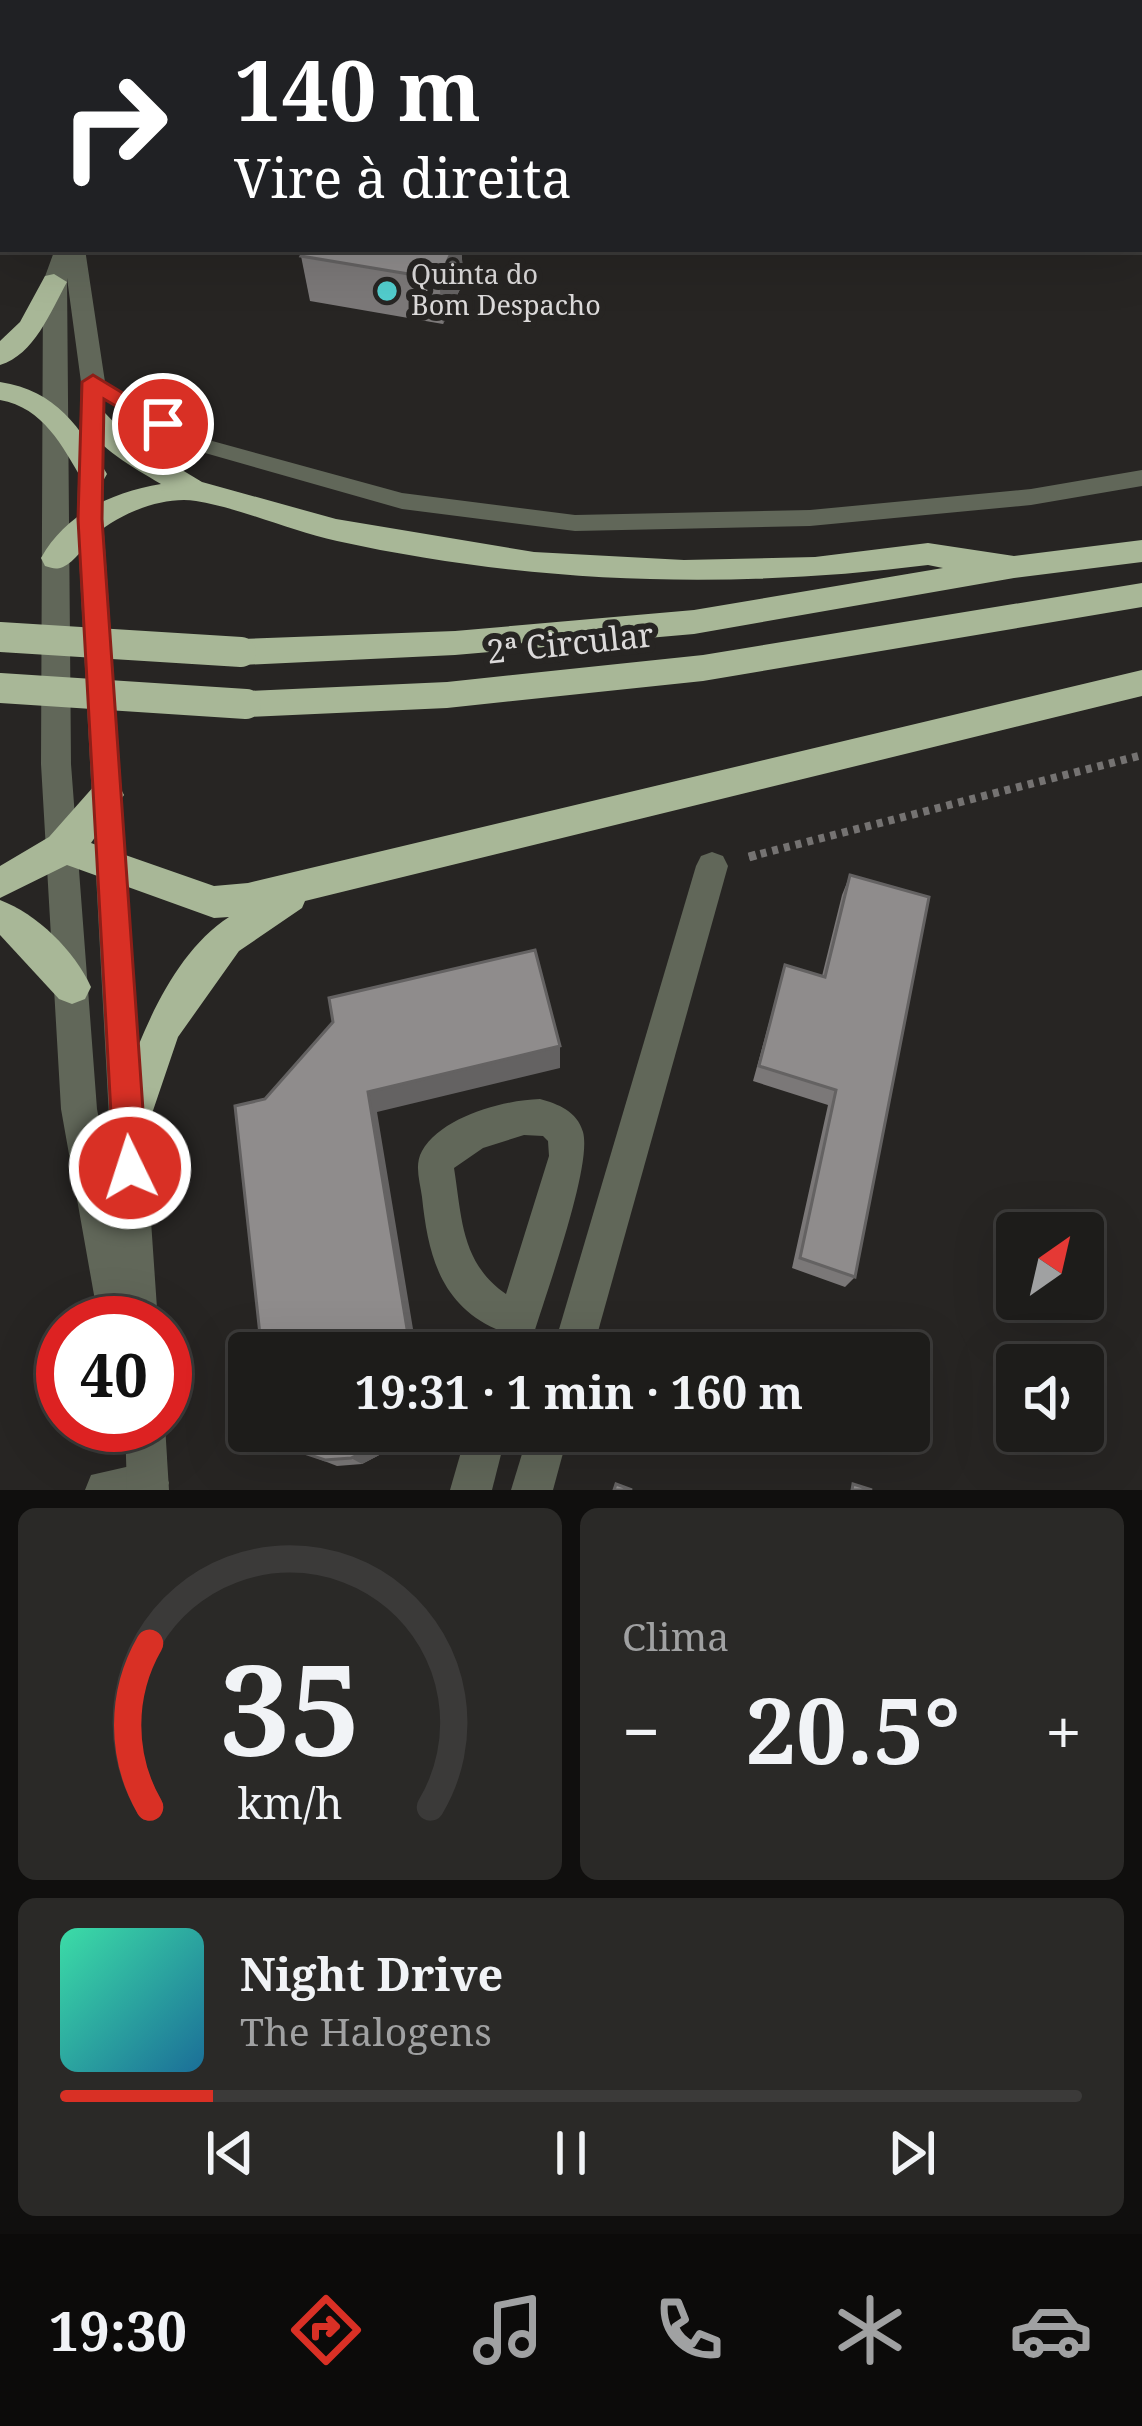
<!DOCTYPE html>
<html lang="pt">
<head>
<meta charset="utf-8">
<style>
	:root { --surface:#1d1c1a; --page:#2a2927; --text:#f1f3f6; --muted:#a0a1a2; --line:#3b3a39; --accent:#d93025 }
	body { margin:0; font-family:"Noto Serif",serif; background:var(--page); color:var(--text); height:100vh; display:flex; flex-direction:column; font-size:45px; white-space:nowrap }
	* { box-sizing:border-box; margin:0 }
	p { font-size:39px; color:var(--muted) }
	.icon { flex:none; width:66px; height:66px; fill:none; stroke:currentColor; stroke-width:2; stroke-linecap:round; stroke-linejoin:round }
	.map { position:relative; height:1490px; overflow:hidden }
	.sheet { display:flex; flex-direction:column; gap:18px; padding:18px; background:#100f0e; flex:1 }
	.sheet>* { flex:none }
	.hud { position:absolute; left:0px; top:0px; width:1143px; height:252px; box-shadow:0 12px 48px #0002,0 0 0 3px var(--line); background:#202124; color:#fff; overflow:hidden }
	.needle { width:78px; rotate:34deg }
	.fabs { position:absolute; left:996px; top:1212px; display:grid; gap:24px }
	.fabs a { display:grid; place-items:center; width:108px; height:108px; border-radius:12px; background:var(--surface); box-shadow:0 12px 48px #0002,0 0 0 3px var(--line); font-size:60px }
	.speed { position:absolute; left:36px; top:1296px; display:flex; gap:24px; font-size:60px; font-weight:700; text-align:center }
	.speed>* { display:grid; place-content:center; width:156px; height:156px; border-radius:50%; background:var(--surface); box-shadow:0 12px 48px #0002,0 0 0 3px var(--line); line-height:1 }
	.speed .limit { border:18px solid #d22; background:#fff; color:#111 }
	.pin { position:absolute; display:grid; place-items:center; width:102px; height:102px; color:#fff; margin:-51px; border:6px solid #fff; border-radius:50%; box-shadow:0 3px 12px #0007 }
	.me { position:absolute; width:132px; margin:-66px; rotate:356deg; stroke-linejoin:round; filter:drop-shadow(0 0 9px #0008) }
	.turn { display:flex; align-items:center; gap:42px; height:252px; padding:0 36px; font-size:54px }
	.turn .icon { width:156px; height:156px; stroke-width:2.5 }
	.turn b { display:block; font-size:84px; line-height:102px }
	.big { font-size:90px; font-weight:700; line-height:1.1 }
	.sheet .card { flex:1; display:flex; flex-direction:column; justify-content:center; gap:18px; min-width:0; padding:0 42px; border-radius:18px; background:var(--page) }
	.sheet .dial { align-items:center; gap:0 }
	.dial svg { height:312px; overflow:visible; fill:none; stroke:var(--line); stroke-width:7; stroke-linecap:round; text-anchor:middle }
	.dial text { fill:var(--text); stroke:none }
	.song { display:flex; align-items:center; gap:36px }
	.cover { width:144px; height:144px; border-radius:18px; background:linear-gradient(135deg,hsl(160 70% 55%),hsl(200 70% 35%)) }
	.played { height:12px; border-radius:6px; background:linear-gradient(90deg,var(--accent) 15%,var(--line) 15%) }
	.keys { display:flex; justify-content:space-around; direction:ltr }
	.heat { display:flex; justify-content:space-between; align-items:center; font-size:66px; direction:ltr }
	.sheet .tiles { flex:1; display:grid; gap:18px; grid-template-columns:1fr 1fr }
	.card:last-child { grid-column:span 2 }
	.trip { position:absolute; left:228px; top:1332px; width:702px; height:120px; border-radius:12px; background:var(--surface); box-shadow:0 12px 48px #0002,0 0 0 3px var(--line); font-weight:700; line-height:120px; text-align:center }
	.tab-bar { display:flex; height:192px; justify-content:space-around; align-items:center; background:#0c0b0a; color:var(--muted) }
	.tab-bar .icon { width:84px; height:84px }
	.tab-bar .active { color:var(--accent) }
	.tab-bar b { font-size:54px; color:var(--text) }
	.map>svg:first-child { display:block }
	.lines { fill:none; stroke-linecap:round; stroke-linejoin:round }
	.path-far1 { stroke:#757372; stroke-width:8; stroke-dasharray:6 6; stroke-linecap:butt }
	.path { stroke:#757372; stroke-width:9; stroke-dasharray:8 8; stroke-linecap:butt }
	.service { fill:#616759; fill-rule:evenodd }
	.minor { fill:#616759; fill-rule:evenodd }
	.tertiary { fill:#616759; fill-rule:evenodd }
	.trunk { fill:#a8b797; fill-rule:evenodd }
	.trunk-bridge { stroke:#a8b797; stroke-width:30 }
	.wall { fill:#7b7878 }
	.shaded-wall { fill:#646262 }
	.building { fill:#8f8c8c; stroke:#646262; stroke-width:3 }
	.route { fill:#d93025; stroke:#8d1f18; stroke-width:3 }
	.poi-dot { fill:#52cdcd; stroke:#272523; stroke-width:4.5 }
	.labels { text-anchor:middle; stroke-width:12; stroke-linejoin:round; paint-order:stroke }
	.far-poi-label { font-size:27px; fill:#dcdada; stroke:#272523; text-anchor:start }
	.street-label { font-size:33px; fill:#dcdada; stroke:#272523 }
</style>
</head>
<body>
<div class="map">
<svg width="1142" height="1490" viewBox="0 0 1142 1490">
	<rect width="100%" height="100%" fill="#272523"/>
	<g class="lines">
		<polyline class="path-far1" points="749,857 1142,755"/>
		<polyline class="path" points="749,857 756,855"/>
		<g class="service">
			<polygon points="288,0 302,0 303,3 289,3"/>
			<polygon points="93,375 205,439 402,493 575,515 810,510 1031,489 1142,470 1142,486 1031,505 810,526 575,531 402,509 191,449 86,387 83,382"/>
		</g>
		<g class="minor">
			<polygon points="712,852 723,856 728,866 592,1353 552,1353 696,866 701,856"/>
			<path d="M 540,1099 C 558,1104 577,1111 583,1132 C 593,1168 540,1309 528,1353 L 488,1353 L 496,1329 C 440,1304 428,1254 422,1197 C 420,1182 414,1165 422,1151 C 441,1117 503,1100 540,1099 ZM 524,1135 L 543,1136 L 548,1141 L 549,1156 L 506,1294 C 461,1263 462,1218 454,1168 L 483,1148 Z"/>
			<polygon points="467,1431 507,1431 492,1490 450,1490"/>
			<polygon points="529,1431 569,1431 553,1490 511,1490"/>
			<polygon points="148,1462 163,1468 169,1483 166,1490 85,1490 91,1475"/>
		</g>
		<g class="tertiary">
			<polygon points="0,0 11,3 3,3 0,12"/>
			<polygon points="54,0 72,0 73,3 55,3"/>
			<path d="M 55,249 L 85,249 L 105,382 L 103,519 L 158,1323 L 99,1323 L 61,1109 L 41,764 L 43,282 ZM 67,278 L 81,382 L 77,519 L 113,1192 L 97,1109 L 71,764 Z"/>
			<polygon points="125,1425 165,1425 169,1490 127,1490"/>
		</g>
		<g class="trunk">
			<path d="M 54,274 L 67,282 C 51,311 34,355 0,365 L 0,341 L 20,322 L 45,276 Z"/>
			<path d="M 0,382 C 57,391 80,427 107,474 L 103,481 L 83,481 C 62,446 44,408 0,400 Z"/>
			<path d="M 95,410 L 105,413 L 129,438 L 202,482 L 336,519 L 534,552 L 684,560 L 815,557 L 928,543 L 1014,556 L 1142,540 L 1142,562 L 1014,578 L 694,634 L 455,655 L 241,665 L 230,661 L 225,652 L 230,643 L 241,639 L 455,631 L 694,610 L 943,568 L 928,565 C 730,590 533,584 337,541 C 290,531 244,509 196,501 C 163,496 120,513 95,535 C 85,545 75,562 63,567 C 55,570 53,568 45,566 L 41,558 C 66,513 113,492 161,484 C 131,466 101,450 81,420 Z"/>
			<polygon points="1142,583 1142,607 703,681 447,708 246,717 235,713 230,704 235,695 246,691 447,682 703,655"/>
			<path d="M 1142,670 L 1142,696 L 305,901 L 302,908 L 239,951 L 178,1037 L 142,1143 L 128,1149 L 114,1143 L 108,1129 C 132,1059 164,959 229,917 L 214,918 L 67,865 L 0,898 L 0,866 L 49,837 L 95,785 L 107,780 L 119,785 L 124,795 L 91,843 L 214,886 L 248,883 Z"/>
			<path d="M 0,900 C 37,914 74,950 91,987 L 85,999 L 72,1004 L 59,999 L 0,935 Z"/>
		</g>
		<g class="trunk-bridge">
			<polyline points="0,637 241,652"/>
			<polyline points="0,688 246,704"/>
		</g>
	</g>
	<g class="wall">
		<polygon points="426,0 701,0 699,3 426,3"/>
		<polygon points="305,249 461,249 464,281 443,324 310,301 301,256"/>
		<polygon points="850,875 855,1277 845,1287 792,1268 828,1105 753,1081 785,965 822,976 842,895"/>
		<polygon points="279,1431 406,1431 385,1452 362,1464 337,1466 301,1452"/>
	</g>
	<g class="shaded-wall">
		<rect x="0" y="212" width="3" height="26"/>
		<polygon points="453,249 461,249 464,281 443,324 439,279"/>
		<polygon points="560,1046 560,1068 377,1112 417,1353 411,1353 368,1092"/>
		<polygon points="391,1431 406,1431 385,1452 362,1464 351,1458"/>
	</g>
	<g class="building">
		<polygon points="90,0 169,0 170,3 90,3"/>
		<polygon points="429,0 631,0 630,3 427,3"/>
		<polygon points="3,21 3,41 0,50 0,22"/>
		<rect x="0" y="51" width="3" height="161"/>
		<polygon points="305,249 453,249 439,279 301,256"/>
		<polygon points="850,875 929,897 855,1277 800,1258 836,1090 759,1066 785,965 825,977"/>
		<polygon points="535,950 560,1046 368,1092 411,1353 262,1353 235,1106 265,1099 333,1022 329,998"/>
		<polygon points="279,1431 391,1431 376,1446 351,1458 325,1460 301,1452"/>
		<polygon points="616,1484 632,1490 614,1490"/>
		<polygon points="853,1484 872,1490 852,1490"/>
	</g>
	<polygon class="route" points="93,375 174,424 171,429 155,429 104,399 102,519 147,1168 142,1180 130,1184 119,1180 114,1168 78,519 82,382"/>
	<circle class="poi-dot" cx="387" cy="291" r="12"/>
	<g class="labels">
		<g class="far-poi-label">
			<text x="411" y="284">Quinta do<tspan x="411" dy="31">Bom Despacho</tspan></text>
		</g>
		<g class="street-label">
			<text transform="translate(570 643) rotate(-6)" y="12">2ª Circular</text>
		</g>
	</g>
</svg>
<div class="fabs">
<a><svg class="needle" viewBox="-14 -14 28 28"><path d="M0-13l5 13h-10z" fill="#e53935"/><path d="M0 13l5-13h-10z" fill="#a0a1a2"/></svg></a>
<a><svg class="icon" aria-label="sound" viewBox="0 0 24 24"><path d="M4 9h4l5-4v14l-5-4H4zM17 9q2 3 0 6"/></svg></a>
</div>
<div class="speed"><div class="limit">40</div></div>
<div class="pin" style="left:163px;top:424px;background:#d93025"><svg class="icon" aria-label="arrive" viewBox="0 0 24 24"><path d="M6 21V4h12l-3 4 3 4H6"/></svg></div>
<svg class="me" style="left:130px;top:1168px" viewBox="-20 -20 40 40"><circle r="17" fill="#d93025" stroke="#fff" stroke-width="3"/><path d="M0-11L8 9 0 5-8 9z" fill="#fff"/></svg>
<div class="trip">19:31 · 1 min · 160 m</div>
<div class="hud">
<div class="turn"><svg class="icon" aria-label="right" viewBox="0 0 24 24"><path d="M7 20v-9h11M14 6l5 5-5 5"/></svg><div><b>140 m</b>Vire à direita</div></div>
</div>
</div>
<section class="sheet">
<div class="tiles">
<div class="card dial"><svg viewBox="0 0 100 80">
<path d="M14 69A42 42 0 1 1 86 69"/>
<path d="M14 69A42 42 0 0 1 14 27" stroke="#d93025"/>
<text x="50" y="56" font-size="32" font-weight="700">35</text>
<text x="50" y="72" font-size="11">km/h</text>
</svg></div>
<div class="card"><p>Clima</p>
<div class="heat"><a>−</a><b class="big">20.5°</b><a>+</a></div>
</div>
<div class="card">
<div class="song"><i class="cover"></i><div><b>Night Drive</b><p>The Halogens</p></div></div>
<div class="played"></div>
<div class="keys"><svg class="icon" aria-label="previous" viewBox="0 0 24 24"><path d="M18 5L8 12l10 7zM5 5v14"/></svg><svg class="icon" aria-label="pause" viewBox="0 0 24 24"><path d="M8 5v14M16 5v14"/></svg><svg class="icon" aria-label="next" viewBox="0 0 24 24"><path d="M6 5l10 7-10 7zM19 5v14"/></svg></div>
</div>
</div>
</section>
<nav class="tab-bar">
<b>19:30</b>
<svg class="icon active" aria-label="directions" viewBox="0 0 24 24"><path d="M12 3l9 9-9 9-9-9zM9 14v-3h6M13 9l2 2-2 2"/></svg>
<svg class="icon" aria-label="music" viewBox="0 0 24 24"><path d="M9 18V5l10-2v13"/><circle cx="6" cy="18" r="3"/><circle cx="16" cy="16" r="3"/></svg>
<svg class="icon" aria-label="phone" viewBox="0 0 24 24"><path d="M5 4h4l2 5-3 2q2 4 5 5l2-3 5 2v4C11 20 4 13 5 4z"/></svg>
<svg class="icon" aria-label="climate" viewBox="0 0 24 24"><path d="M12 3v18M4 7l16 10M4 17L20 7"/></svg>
<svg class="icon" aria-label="car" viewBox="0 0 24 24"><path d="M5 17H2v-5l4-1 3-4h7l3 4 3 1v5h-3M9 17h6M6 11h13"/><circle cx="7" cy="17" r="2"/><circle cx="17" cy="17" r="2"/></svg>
</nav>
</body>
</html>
